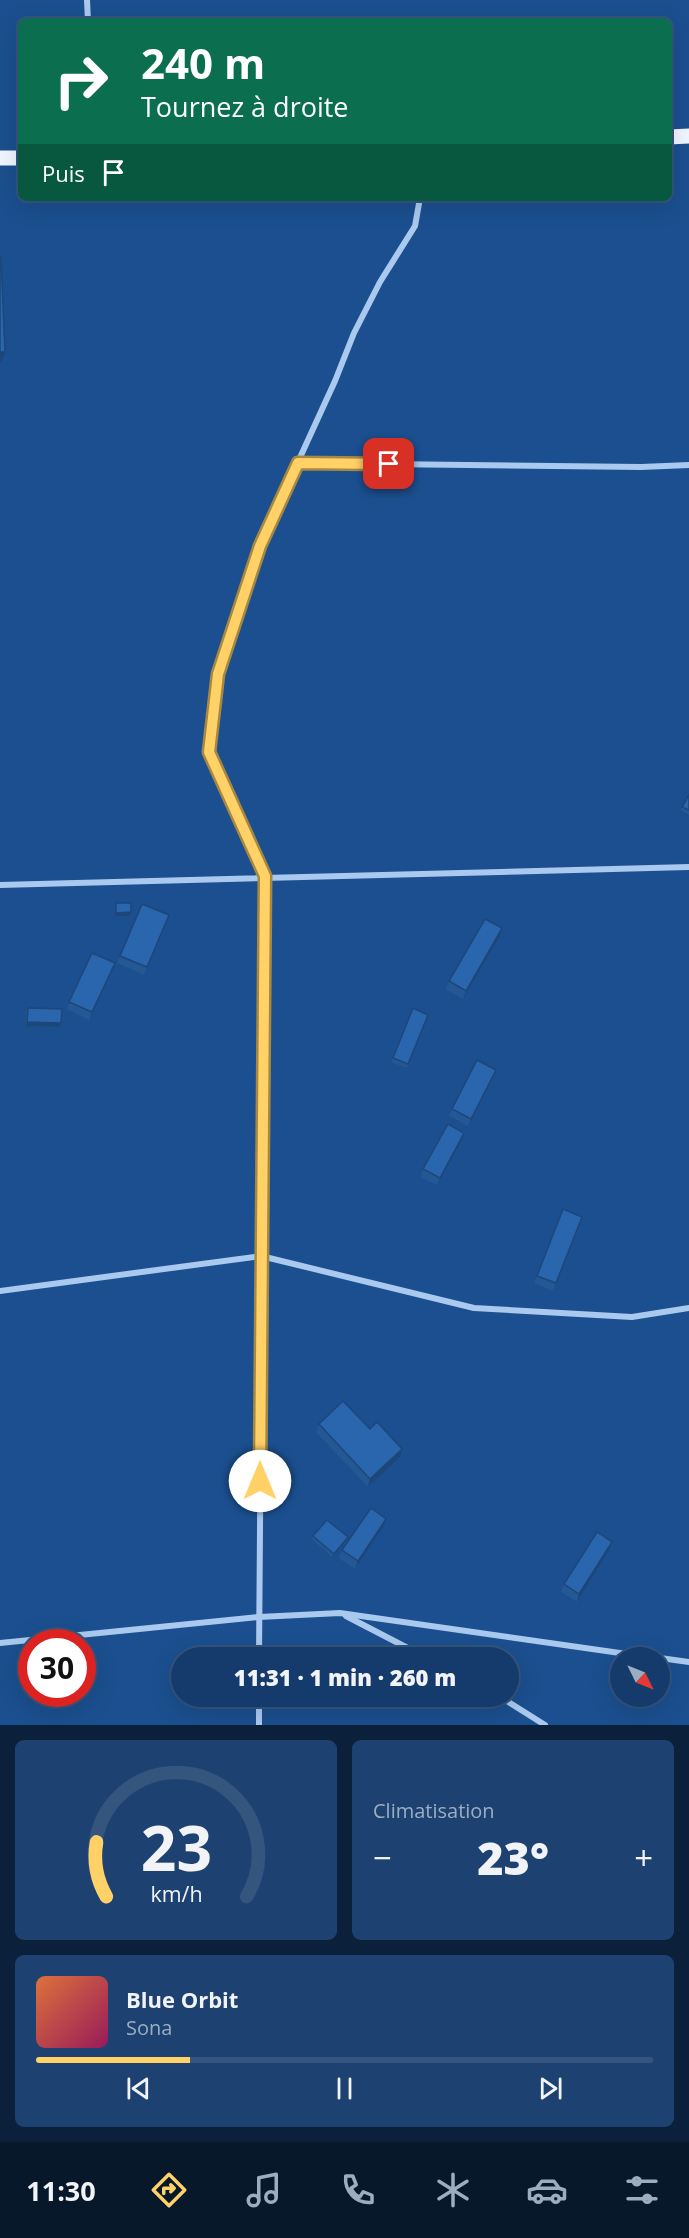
<!DOCTYPE html>
<html lang="fr">
<head>
<meta charset="utf-8">
<style>
	:root { --surface:#143b6b; --page:#1d4271; --text:#f1f3f6; --muted:#9dadc1; --line:#33557e; --accent:#ffd166 }
	body { margin:0; font-family:"Open Sans",sans-serif; background:var(--page); color:var(--text); height:100vh; display:flex; flex-direction:column; font-size:22px; white-space:nowrap }
	* { box-sizing:border-box; margin:0 }
	p { font-size:20px; color:var(--muted) }
	.icon { flex:none; width:33px; height:33px; fill:none; stroke:currentColor; stroke-width:2; stroke-linecap:round; stroke-linejoin:round }
	.map { position:relative; height:1725px; overflow:hidden }
	.sheet { display:flex; flex-direction:column; gap:15px; padding:15px; background:#0b203b; flex:1 }
	.sheet>* { flex:none }
	.banner { position:absolute; left:18px; top:18px; width:654px; height:183px; border-radius:9px; box-shadow:0 6px 24px #0002,0 0 0 2px var(--line); background:#0b6e4f; color:#fff; overflow:hidden }
	.needle { width:39px; rotate:133deg }
	.tools { position:absolute; left:610px; top:1647px; display:grid; gap:12px }
	.tools a { display:grid; place-items:center; width:60px; height:60px; border-radius:50%; background:var(--surface); box-shadow:0 6px 24px #0002,0 0 0 2px var(--line); font-size:30px }
	.speed { position:absolute; left:18px; top:1629px; display:flex; gap:12px; font-size:30px; font-weight:700; text-align:center }
	.speed>* { display:grid; place-content:center; width:78px; height:78px; border-radius:50%; background:var(--surface); box-shadow:0 6px 24px #0002,0 0 0 2px var(--line); line-height:1 }
	.speed .limit { border:9px solid #d22; background:#fff; color:#111 }
	.pin { position:absolute; display:grid; place-items:center; width:51px; height:51px; color:#fff; margin:-26px; border-radius:12px; box-shadow:0 3px 9px #0006 }
	.me { position:absolute; width:66px; margin:-33px; rotate:0deg; stroke-linejoin:round; filter:drop-shadow(0 0 4px #0008) }
	.turn { display:flex; align-items:center; gap:21px; height:126px; padding:0 24px; font-size:27px }
	.turn .icon { width:78px; height:78px; stroke-width:2.5 }
	.turn b { display:block; font-size:42px; line-height:51px }
	.then { display:flex; align-items:center; height:57px; padding:0 24px; background:#0003; gap:12px; font-size:22px }
	.big { font-size:45px; font-weight:800; line-height:1.1 }
	.sheet .widget { flex:1; display:flex; flex-direction:column; justify-content:center; gap:9px; min-width:0; padding:0 21px; border-radius:9px; background:var(--page) }
	.sheet .dial { align-items:center; gap:0 }
	.dial svg { height:156px; overflow:visible; fill:none; stroke:var(--line); stroke-width:7; stroke-linecap:round; text-anchor:middle }
	.dial text { fill:var(--text); stroke:none }
	.song { display:flex; align-items:center; gap:18px }
	.cover { width:72px; height:72px; border-radius:9px; background:linear-gradient(135deg,hsl(20 70% 55%),hsl(330 70% 35%)) }
	.played { height:6px; border-radius:3px; background:linear-gradient(90deg,var(--accent) 25%,var(--line) 25%) }
	.keys { display:flex; justify-content:space-around; direction:ltr }
	.heat { display:flex; justify-content:space-between; align-items:center; font-size:33px; direction:ltr }
	.sheet .tiles { flex:1; display:grid; gap:15px; grid-template-columns:1fr 1fr }
	.widget:last-child { grid-column:span 2 }
	.trip { position:absolute; left:171px; top:1647px; width:348px; height:60px; border-radius:30px; background:var(--surface); box-shadow:0 6px 24px #0002,0 0 0 2px var(--line); font-weight:800; line-height:60px; text-align:center }
	.menu { display:flex; height:96px; justify-content:space-around; align-items:center; background:#08182b; color:var(--muted) }
	.menu .icon { width:42px; height:42px }
	.menu .selected { color:var(--accent) }
	.menu b { font-size:27px; color:var(--text) }
	.map>svg:first-child { display:block }
	.lines { fill:none; stroke-linecap:round; stroke-linejoin:round }
	.street { stroke:#a9c9ee; stroke-width:6 }
	.primary { stroke:#f0f6ff; stroke-width:15 }
	.wall { fill:#245895 }
	.shaded-wall { fill:#1d4779 }
	.building { fill:#2a66ad; stroke:#1d4779; stroke-width:1.5 }
	.route-casing { stroke:#a68842; stroke-width:15 }
	.route { stroke:#ffd166; stroke-width:10 }
</style>
</head>
<body>
<div class="map">
<svg width="689" height="1725" viewBox="0 0 689 1725">
	<rect width="100%" height="100%" fill="#1b4f8f"/>
	<g class="lines">
		<g class="street">
			<polyline points="87,0 88,21"/>
			<polyline points="298,463 641,467 689,465"/>
			<polyline points="0,885 689,867"/>
			<polyline points="0,1291 261,1256 474,1308 632,1317 689,1308"/>
			<polyline points="346,1616 427,1658"/>
			<polyline points="0,1643 259,1617 340,1613 655,1658"/>
			<polyline points="259,1658 265,876 209,752 218,673 260,545 335,381 354,333 380,282 415,226 420,198"/>
			<polyline points="660,1658 689,1662"/>
			<polyline points="499,1696 545,1725"/>
			<polyline points="259,1725 259,1696"/>
		</g>
		<g class="primary">
			<polyline points="669,137 689,136"/>
			<polyline points="0,158 21,158"/>
		</g>
	</g>
	<g class="wall">
		<polygon points="689,795 689,815 681,810"/>
		<polygon points="166,923 144,975 117,963 120,956"/>
		<polygon points="502,928 500,936 463,999 446,989 449,981"/>
		<polygon points="115,963 89,1020 67,1009 69,1002"/>
		<polygon points="28,1008 60,1027 26,1026 26,1012"/>
		<polygon points="413,1008 428,1015 407,1068 391,1062"/>
		<polygon points="493,1077 468,1126 449,1116 452,1109"/>
		<polygon points="462,1140 437,1185 421,1177 423,1169"/>
		<polygon points="563,1209 582,1217 553,1291 534,1283"/>
		<polygon points="319,1424 370,1429 400,1457 368,1487 316,1432"/>
		<polygon points="386,1519 384,1526 355,1569 339,1558 342,1550"/>
		<polygon points="313,1536 348,1537 346,1541 332,1557 312,1539"/>
		<polygon points="612,1542 610,1549 577,1602 561,1592 564,1584"/>
	</g>
	<g class="shaded-wall">
		<polygon points="0,352 5,352 1,363 0,363"/>
		<polygon points="131,912 130,916 114,916 116,913"/>
		<polygon points="502,928 500,936 463,999 466,991"/>
		<polygon points="115,963 112,970 89,1020 92,1012"/>
		<polygon points="27,1022 61,1023 60,1027 26,1026"/>
		<polygon points="496,1070 493,1077 468,1126 471,1119"/>
		<polygon points="464,1133 462,1140 437,1185 440,1178"/>
		<polygon points="402,1449 400,1457 368,1487 370,1479"/>
		<polygon points="386,1519 384,1526 355,1569 358,1561"/>
		<polygon points="348,1537 346,1541 332,1557 334,1554"/>
		<polygon points="612,1542 610,1549 577,1602 579,1594"/>
	</g>
	<g class="building">
		<polygon points="0,257 1,257 5,352 0,352"/>
		<polygon points="689,795 689,810 682,807"/>
		<polygon points="116,903 131,903 131,912 116,913"/>
		<polygon points="142,904 169,915 147,967 120,956"/>
		<polygon points="485,919 502,928 466,991 449,981"/>
		<polygon points="92,953 115,963 92,1012 69,1002"/>
		<polygon points="28,1008 62,1009 61,1023 27,1022"/>
		<polygon points="413,1008 428,1015 408,1064 393,1058"/>
		<polygon points="477,1060 496,1070 471,1119 452,1109"/>
		<polygon points="448,1124 464,1133 440,1178 423,1169"/>
		<polygon points="563,1209 582,1217 556,1283 537,1276"/>
		<polygon points="343,1401 370,1429 377,1422 402,1449 370,1479 319,1424"/>
		<polygon points="371,1508 386,1519 358,1561 342,1550"/>
		<polygon points="327,1520 348,1537 334,1554 313,1536"/>
		<polygon points="597,1532 612,1542 579,1594 564,1584"/>
	</g>
	<g class="lines">
		<g class="route-casing">
			<polyline id="route" points="260,1481 265,876 209,752 218,674 260,546 298,463 389,464"/>
		</g>
		<use href="#route" class="route"/>
	</g>
</svg>
<div class="tools">
<a><svg class="needle" viewBox="-14 -14 28 28"><path d="M0-13l5 13h-10z" fill="#e53935"/><path d="M0 13l5-13h-10z" fill="#9dadc1"/></svg></a>
</div>
<div class="speed"><div class="limit">30</div></div>
<div class="pin" style="left:389px;top:464px;background:#d93025"><svg class="icon" aria-label="arrive" viewBox="0 0 24 24"><path d="M6 21V4h12l-3 4 3 4H6"/></svg></div>
<svg class="me" style="left:260px;top:1481px" viewBox="-20 -20 40 40"><circle r="19" fill="#fff"/><path d="M0-13L10 11 0 6-10 11z" fill="#ffd166"/></svg>
<div class="trip">11:31 · 1 min · 260 m</div>
<div class="banner">
<div class="turn"><svg class="icon" aria-label="right" viewBox="0 0 24 24"><path d="M7 20v-9h11M14 6l5 5-5 5"/></svg><div><b>240 m</b>Tournez à droite</div></div>
<div class="then">Puis<svg class="icon" aria-label="arrive" viewBox="0 0 24 24"><path d="M6 21V4h12l-3 4 3 4H6"/></svg></div>
</div>
</div>
<section class="sheet">
<div class="tiles">
<div class="widget dial"><svg viewBox="0 0 100 80">
<path d="M14 69A42 42 0 1 1 86 69"/>
<path d="M14 69A42 42 0 0 1 9 41" stroke="#ffd166"/>
<text x="50" y="56" font-size="32" font-weight="700">23</text>
<text x="50" y="72" font-size="11">km/h</text>
</svg></div>
<div class="widget"><p>Climatisation</p>
<div class="heat"><a>−</a><b class="big">23°</b><a>+</a></div>
</div>
<div class="widget">
<div class="song"><i class="cover"></i><div><b>Blue Orbit</b><p>Sona</p></div></div>
<div class="played"></div>
<div class="keys"><svg class="icon" aria-label="previous" viewBox="0 0 24 24"><path d="M18 5L8 12l10 7zM5 5v14"/></svg><svg class="icon" aria-label="pause" viewBox="0 0 24 24"><path d="M8 5v14M16 5v14"/></svg><svg class="icon" aria-label="next" viewBox="0 0 24 24"><path d="M6 5l10 7-10 7zM19 5v14"/></svg></div>
</div>
</div>
</section>
<nav class="menu">
<b>11:30</b>
<svg class="icon selected" aria-label="directions" viewBox="0 0 24 24"><path d="M12 3l9 9-9 9-9-9zM9 14v-3h6M13 9l2 2-2 2"/></svg>
<svg class="icon" aria-label="music" viewBox="0 0 24 24"><path d="M9 18V5l10-2v13"/><circle cx="6" cy="18" r="3"/><circle cx="16" cy="16" r="3"/></svg>
<svg class="icon" aria-label="phone" viewBox="0 0 24 24"><path d="M5 4h4l2 5-3 2q2 4 5 5l2-3 5 2v4C11 20 4 13 5 4z"/></svg>
<svg class="icon" aria-label="climate" viewBox="0 0 24 24"><path d="M12 3v18M4 7l16 10M4 17L20 7"/></svg>
<svg class="icon" aria-label="car" viewBox="0 0 24 24"><path d="M5 17H2v-5l4-1 3-4h7l3 4 3 1v5h-3M9 17h6M6 11h13"/><circle cx="7" cy="17" r="2"/><circle cx="17" cy="17" r="2"/></svg>
<svg class="icon" aria-label="filters" viewBox="0 0 24 24"><path d="M4 7h16M4 17h16"/><circle cx="9" cy="7" r="2"/><circle cx="15" cy="17" r="2"/></svg>
</nav>
</body>
</html>
